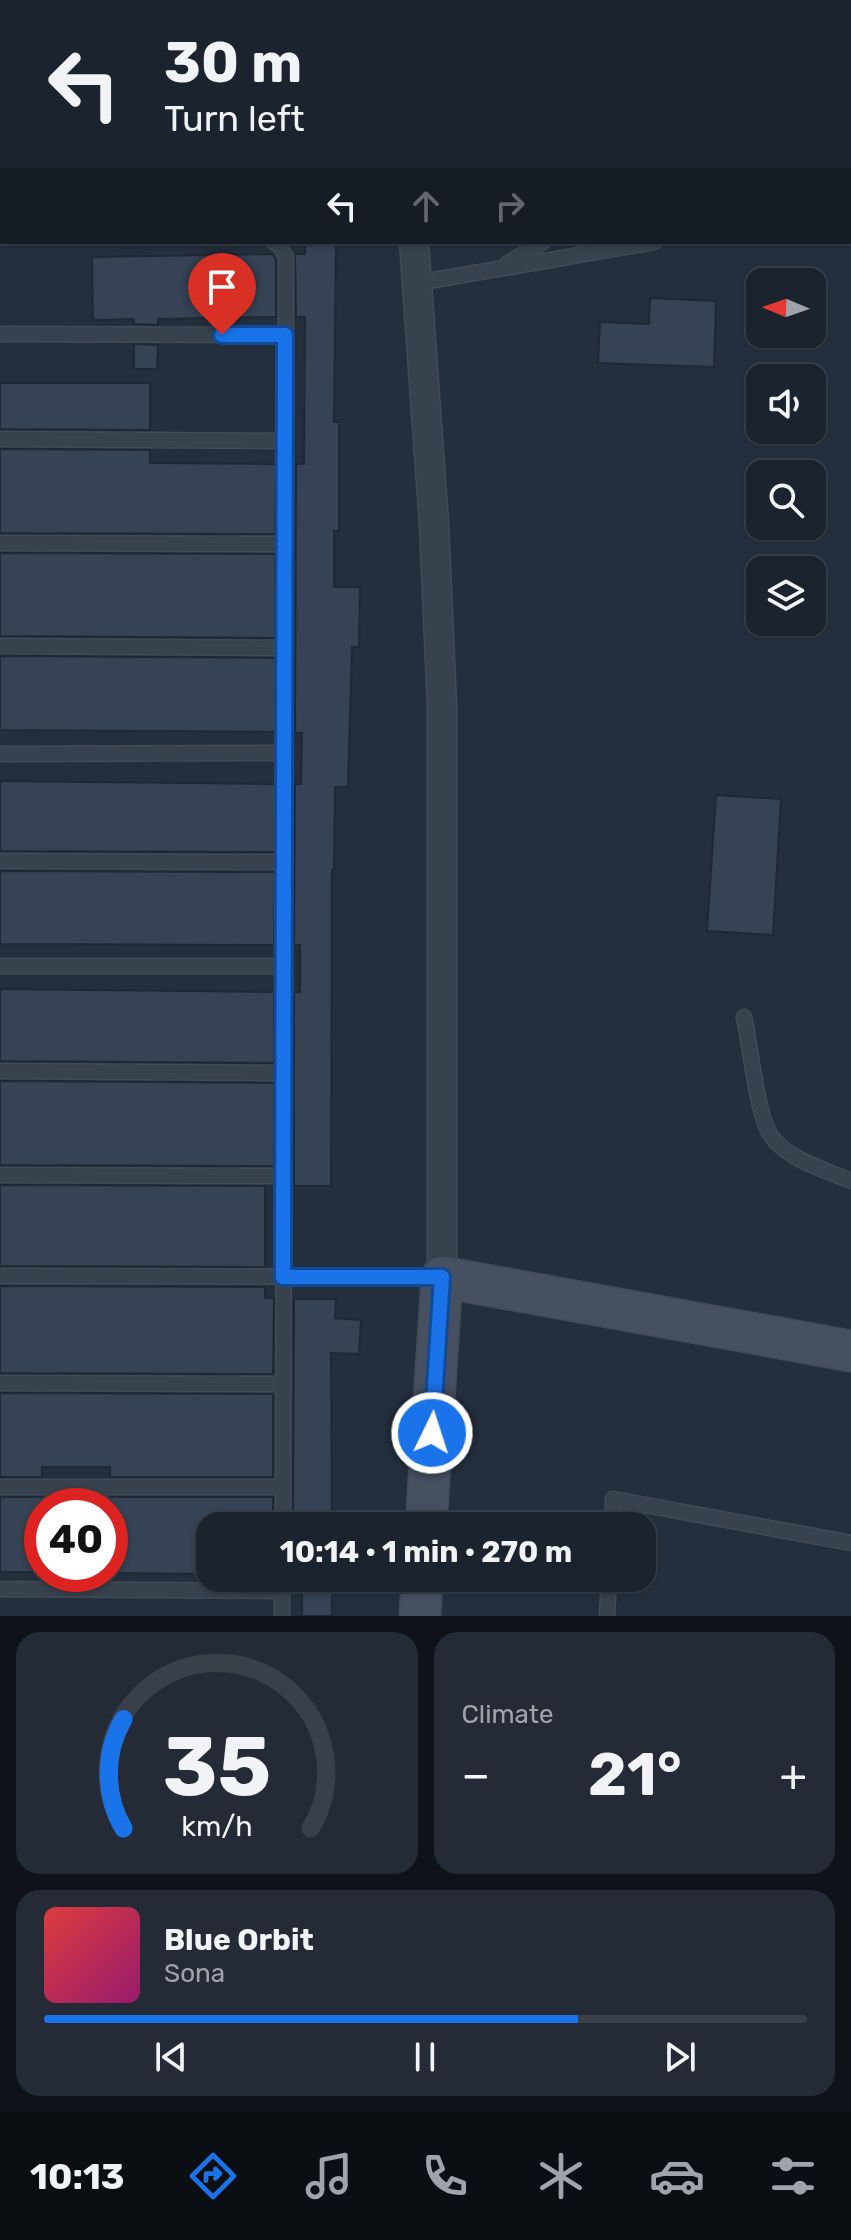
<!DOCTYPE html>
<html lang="en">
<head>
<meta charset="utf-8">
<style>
	:root { --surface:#1b232e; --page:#242b36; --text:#f1f3f6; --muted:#a0a4aa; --line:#39404a; --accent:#1a73e8 }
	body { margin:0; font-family:Rubik,sans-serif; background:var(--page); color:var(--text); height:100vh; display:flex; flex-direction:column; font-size:30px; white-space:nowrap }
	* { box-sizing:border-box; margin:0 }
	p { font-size:26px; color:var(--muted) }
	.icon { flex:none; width:44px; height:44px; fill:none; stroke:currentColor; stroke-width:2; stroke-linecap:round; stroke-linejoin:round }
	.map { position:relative; height:1616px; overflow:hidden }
	.details { display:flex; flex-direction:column; gap:16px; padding:16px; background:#0f1319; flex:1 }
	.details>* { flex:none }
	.top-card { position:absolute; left:0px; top:0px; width:852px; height:244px; box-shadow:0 2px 6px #0004,0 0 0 2px var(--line); background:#1b232e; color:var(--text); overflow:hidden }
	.needle { width:52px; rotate:272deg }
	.buttons { position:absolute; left:746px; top:268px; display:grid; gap:16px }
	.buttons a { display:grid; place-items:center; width:80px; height:80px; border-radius:16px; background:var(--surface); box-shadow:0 2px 6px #0004,0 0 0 2px var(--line); font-size:40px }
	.speed { position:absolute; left:24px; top:1488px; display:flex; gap:16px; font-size:40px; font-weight:700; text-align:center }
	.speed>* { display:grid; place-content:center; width:104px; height:104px; border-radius:50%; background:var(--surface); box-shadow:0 2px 6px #0004,0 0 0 2px var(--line); line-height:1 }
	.speed .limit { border:12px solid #d22; background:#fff; color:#111 }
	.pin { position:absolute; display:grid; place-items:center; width:68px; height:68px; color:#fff; margin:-82px -34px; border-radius:50% 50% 50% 0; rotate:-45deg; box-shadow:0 0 8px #0007 }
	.pin .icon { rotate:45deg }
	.me { position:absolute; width:88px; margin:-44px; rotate:4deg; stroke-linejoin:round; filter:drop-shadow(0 0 6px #0008) }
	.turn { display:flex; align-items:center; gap:28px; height:168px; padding:0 32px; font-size:36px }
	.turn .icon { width:104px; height:104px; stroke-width:2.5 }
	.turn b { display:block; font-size:56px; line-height:68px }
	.lanes { display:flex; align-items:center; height:76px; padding:0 32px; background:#0003; justify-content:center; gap:40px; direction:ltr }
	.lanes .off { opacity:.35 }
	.big { font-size:60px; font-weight:700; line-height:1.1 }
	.details .tile { flex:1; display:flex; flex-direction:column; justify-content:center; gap:12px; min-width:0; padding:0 28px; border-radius:24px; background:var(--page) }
	.details .dial { align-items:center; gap:0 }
	.dial svg { height:208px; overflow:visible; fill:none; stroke:var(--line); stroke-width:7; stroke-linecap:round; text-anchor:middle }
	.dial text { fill:var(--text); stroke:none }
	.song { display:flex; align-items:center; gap:24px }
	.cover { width:96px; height:96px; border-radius:12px; background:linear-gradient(135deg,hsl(0 70% 55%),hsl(320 70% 35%)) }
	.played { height:8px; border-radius:4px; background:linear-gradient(90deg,var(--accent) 70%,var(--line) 70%) }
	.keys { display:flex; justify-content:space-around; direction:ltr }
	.heat { display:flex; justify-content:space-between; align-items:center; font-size:44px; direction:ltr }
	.details .tiles { flex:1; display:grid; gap:16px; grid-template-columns:1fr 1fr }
	.tile:last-child { grid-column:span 2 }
	.trip { position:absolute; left:196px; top:1512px; width:460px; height:80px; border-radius:24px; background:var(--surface); box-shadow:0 2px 6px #0004,0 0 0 2px var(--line); font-weight:700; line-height:80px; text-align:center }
	.dock { display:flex; height:128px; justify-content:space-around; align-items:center; background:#0b0e12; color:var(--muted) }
	.dock .icon { width:56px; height:56px }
	.dock .selected { color:var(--accent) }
	.dock b { font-size:36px; color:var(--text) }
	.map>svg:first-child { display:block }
	.building { fill:#364354; stroke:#1f2835; stroke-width:2 }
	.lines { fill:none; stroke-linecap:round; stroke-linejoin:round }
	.lane-casing { stroke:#414a57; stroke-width:17 }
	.street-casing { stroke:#414a57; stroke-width:31 }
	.secondary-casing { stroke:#414a57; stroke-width:43 }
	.lane { stroke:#38414e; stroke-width:14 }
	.street { stroke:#38414e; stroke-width:28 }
	.secondary { stroke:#465061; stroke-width:40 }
	.route-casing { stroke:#114b97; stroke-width:20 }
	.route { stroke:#1a73e8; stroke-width:14 }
</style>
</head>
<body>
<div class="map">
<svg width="851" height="1616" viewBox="0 0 851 1616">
	<rect width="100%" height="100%" fill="#242f3e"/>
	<g class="building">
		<polygon points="305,242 336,242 334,422 339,422 339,531 334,531 334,587 360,587 359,647 352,647 348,787 335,787 334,870 332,870 331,1186 294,1186 294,992 300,992 300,945 294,945 295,784 301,784 302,733 295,733 296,464 304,464 305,317 296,317 295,254 305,254"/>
		<polygon points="273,254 276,260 276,317 158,319 158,325 134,324 134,319 93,320 92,257"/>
		<polygon points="650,298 716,301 714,367 598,363 600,322 649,324"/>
		<polygon points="134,344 158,345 157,369 134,369"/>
		<polygon points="0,383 150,383 150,430 0,429"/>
		<polygon points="0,449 150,450 150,463 276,464 275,534 0,533"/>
		<polygon points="0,553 275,554 275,638 0,636"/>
		<polygon points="0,656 275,658 275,732 0,730"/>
		<polygon points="0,781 275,784 275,852 0,851"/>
		<polygon points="716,795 781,799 773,935 707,931"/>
		<polygon points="0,871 275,872 274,945 0,944"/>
		<polygon points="0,989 274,992 274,1063 0,1061"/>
		<polygon points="0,1081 274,1083 274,1166 0,1165"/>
		<polygon points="0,1185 265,1186 265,1267 0,1266"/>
		<polygon points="0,1286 265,1287 265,1298 274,1298 273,1374 0,1373"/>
		<polygon points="294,1299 336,1299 335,1318 361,1320 359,1354 331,1353 332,1526 293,1526"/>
		<polygon points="0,1393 273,1394 273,1477 110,1477 110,1467 42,1467 42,1477 0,1477"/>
		<rect x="0" y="1497" width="42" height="75"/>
		<polygon points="110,1497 273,1497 273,1526 210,1526 210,1574 110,1573"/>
		<rect x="302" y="1578" width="30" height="38"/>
	</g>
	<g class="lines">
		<g class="lane-casing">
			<g id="lane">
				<polyline points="387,0 388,2"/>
				<polyline points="850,15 851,14"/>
				<polyline points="850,132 851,132"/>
				<polyline points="0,220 2,220"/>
				<polyline points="274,242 280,246 286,257 283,1526"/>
				<polyline points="507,264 543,242"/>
				<polyline points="417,283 654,242"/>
				<polyline points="0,334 285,335"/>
				<polyline points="0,439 285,441"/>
				<polyline points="0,543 285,544"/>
				<polyline points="0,646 285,648"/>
				<polyline points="0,754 284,753"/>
				<polyline points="0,861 284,862"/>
				<polyline points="0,966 284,966"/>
				<path d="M 744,1017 C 750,1044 757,1114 770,1134 C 785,1159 826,1170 851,1181"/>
				<polyline points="0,1071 284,1073"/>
				<polyline points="0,1175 284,1176"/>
				<polyline points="0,1276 440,1277"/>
				<polyline points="0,1383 283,1384"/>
				<polyline points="0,1487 283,1487"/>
				<polyline points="612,1526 613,1499 851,1543"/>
				<polyline points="0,1589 282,1591"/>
				<polyline points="282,1616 282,1578"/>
				<polyline points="607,1616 609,1578"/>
			</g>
		</g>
		<g class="street-casing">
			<polyline id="street" points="414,242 434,524 442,706 442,1277"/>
		</g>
		<g class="secondary-casing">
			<g id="secondary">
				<polyline points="426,1526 442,1277 851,1351"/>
				<polyline points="420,1616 422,1578"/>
			</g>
		</g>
		<use href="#lane" class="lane"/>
		<use href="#street" class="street"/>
		<use href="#secondary" class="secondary"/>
	</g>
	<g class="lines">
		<g class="route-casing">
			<polyline id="route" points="222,335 285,335 283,1277 442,1277 432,1433"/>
		</g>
		<use href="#route" class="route"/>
	</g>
</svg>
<div class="buttons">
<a><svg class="needle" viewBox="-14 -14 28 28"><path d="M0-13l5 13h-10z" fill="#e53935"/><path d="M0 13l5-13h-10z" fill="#a0a4aa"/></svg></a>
<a><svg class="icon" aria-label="sound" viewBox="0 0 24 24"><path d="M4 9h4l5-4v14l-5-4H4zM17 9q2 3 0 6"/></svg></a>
<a><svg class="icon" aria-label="search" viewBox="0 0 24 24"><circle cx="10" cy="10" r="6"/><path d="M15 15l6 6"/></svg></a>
<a><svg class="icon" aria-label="layers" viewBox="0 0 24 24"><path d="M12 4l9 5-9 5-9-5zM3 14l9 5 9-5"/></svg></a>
</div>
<div class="speed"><div class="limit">40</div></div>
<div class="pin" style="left:222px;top:335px;background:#d93025"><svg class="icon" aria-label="arrive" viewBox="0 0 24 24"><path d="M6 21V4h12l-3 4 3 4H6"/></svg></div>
<svg class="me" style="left:432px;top:1433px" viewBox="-20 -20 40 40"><circle r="17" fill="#1a73e8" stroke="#fff" stroke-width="3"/><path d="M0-11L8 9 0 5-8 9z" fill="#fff"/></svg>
<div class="trip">10:14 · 1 min · 270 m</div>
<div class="top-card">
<div class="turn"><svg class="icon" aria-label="left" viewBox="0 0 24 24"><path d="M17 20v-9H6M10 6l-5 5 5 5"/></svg><div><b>30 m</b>Turn left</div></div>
<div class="lanes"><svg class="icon" aria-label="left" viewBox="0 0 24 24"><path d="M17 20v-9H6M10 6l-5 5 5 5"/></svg><svg class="icon off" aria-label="ahead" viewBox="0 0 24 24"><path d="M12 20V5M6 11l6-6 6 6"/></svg><svg class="icon off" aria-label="right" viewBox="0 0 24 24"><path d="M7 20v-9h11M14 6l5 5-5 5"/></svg></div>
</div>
</div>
<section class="details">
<div class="tiles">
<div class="tile dial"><svg viewBox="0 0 100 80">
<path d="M14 69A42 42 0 1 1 86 69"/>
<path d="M14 69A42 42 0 0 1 14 27" stroke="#1a73e8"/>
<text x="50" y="56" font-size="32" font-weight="700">35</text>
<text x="50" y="72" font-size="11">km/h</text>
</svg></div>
<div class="tile"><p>Climate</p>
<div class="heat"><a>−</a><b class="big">21°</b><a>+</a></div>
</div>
<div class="tile">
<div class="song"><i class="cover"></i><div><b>Blue Orbit</b><p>Sona</p></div></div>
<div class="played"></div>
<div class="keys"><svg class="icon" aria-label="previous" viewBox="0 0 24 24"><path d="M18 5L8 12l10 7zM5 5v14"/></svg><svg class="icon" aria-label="pause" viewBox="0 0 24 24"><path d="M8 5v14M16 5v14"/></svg><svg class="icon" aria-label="next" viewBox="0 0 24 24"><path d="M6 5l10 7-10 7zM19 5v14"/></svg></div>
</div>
</div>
</section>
<nav class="dock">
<b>10:13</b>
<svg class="icon selected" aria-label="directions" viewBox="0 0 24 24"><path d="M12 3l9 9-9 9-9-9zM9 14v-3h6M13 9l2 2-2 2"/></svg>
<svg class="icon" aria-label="music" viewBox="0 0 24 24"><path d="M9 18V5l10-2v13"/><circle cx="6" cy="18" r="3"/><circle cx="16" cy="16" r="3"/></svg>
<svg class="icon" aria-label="phone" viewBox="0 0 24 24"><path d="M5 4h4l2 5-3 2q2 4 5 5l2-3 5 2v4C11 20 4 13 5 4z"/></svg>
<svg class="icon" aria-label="climate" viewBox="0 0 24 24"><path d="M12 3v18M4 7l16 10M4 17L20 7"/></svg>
<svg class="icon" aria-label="car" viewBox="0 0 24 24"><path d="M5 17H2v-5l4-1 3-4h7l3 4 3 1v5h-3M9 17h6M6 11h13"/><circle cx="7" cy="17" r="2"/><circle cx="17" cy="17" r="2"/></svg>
<svg class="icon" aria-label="filters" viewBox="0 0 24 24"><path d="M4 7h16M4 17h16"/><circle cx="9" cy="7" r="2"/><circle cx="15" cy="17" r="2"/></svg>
</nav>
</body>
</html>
